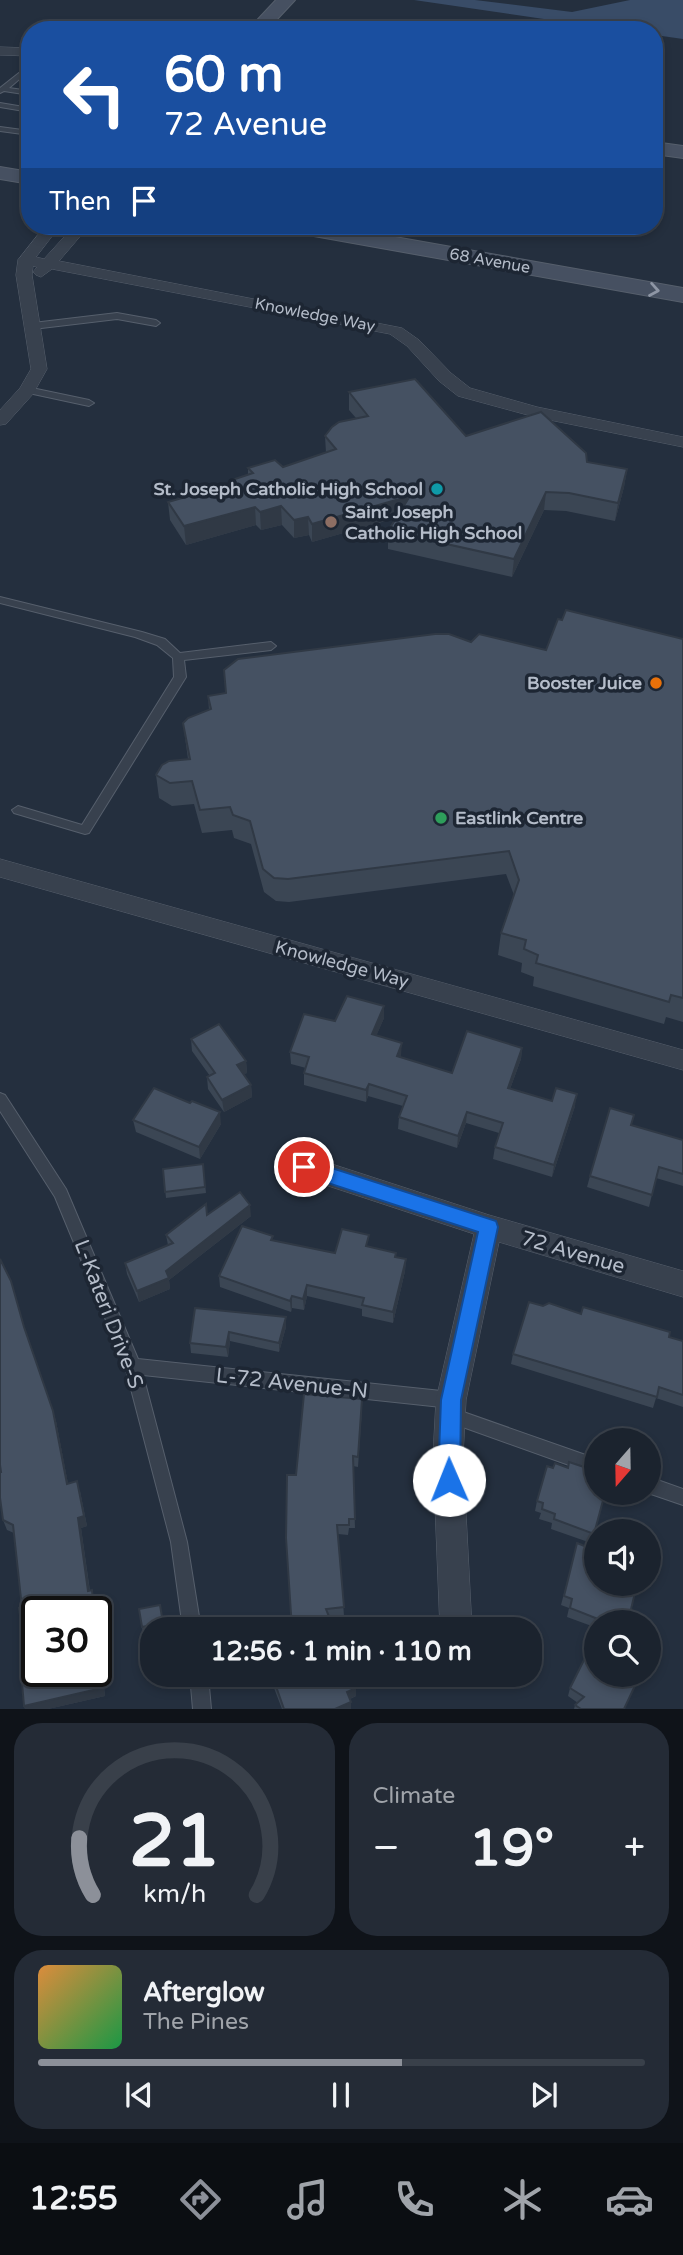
<!DOCTYPE html>
<html lang="en">
<head>
<meta charset="utf-8">
<style>
	:root { --surface:#1b232e; --page:#242b36; --text:#f1f3f6; --muted:#a0a4aa; --line:#39404a; --accent:#8c9099 }
	body { margin:0; font-family:"Varela Round",sans-serif; background:var(--page); color:var(--text); height:100vh; display:flex; flex-direction:column; font-size:26px; white-space:nowrap }
	* { box-sizing:border-box; margin:0 }
	p { font-size:23px; color:var(--muted) }
	.icon { flex:none; width:38px; height:38px; fill:none; stroke:currentColor; stroke-width:2; stroke-linecap:round; stroke-linejoin:round }
	.map { position:relative; height:1709px; overflow:hidden }
	.panel { display:flex; flex-direction:column; gap:14px; padding:14px; background:#0f1319; flex:1 }
	.panel>* { flex:none }
	.top-card { position:absolute; left:21px; top:21px; width:642px; height:214px; border-radius:28px; box-shadow:0 4px 10px #0003,0 0 0 2px var(--line); background:#1a4fa0; color:#fff; overflow:hidden }
	.needle { width:46px; rotate:200deg }
	.fabs { position:absolute; left:584px; top:1428px; display:grid; gap:14px }
	.fabs a { display:grid; place-items:center; width:77px; height:77px; border-radius:50%; background:var(--surface); box-shadow:0 4px 10px #0003,0 0 0 2px var(--line); font-size:35px }
	.speed { position:absolute; left:21px; top:1596px; display:flex; gap:14px; font-size:35px; font-weight:700; text-align:center }
	.speed>* { display:grid; place-content:center; width:91px; height:91px; border-radius:50%; background:var(--surface); box-shadow:0 4px 10px #0003,0 0 0 2px var(--line); line-height:1 }
	.speed .limit { border:4px solid #111; border-radius:10px; background:#fff; color:#111 }
	.pin { position:absolute; display:grid; place-items:center; width:60px; height:60px; color:#fff; margin:-30px; border:4px solid #fff; border-radius:50%; box-shadow:0 2px 7px #0007 }
	.me { position:absolute; width:77px; margin:-38px; rotate:359deg; stroke-linejoin:round; filter:drop-shadow(0 0 5px #0008) }
	.turn { display:flex; align-items:center; gap:24px; height:147px; padding:0 28px; font-size:32px }
	.turn .icon { width:91px; height:91px; stroke-width:2.5 }
	.turn b { display:block; font-size:49px; line-height:60px }
	.then { display:flex; align-items:center; height:66px; padding:0 28px; background:#0003; gap:14px; font-size:26px }
	.big { font-size:52px; font-weight:700; line-height:1.1 }
	.panel .card { flex:1; display:flex; flex-direction:column; justify-content:center; gap:10px; min-width:0; padding:0 24px; border-radius:28px; background:var(--page) }
	.panel .dial { align-items:center; gap:0 }
	.dial svg { height:182px; overflow:visible; fill:none; stroke:var(--line); stroke-width:7; stroke-linecap:round; text-anchor:middle }
	.dial text { fill:var(--text); stroke:none }
	.song { display:flex; align-items:center; gap:21px }
	.cover { width:84px; height:84px; border-radius:10px; background:linear-gradient(135deg,hsl(30 70% 55%),hsl(140 70% 35%)) }
	.played { height:7px; border-radius:4px; background:linear-gradient(90deg,var(--accent) 60%,var(--line) 60%) }
	.keys { display:flex; justify-content:space-around; direction:ltr }
	.heat { display:flex; justify-content:space-between; align-items:center; font-size:38px; direction:ltr }
	.panel .tiles { flex:1; display:grid; gap:14px; grid-template-columns:1fr 1fr }
	.card:last-child { grid-column:span 2 }
	.trip { position:absolute; left:140px; top:1617px; width:402px; height:70px; border-radius:28px; background:var(--surface); box-shadow:0 4px 10px #0003,0 0 0 2px var(--line); font-weight:700; line-height:70px; text-align:center }
	.dock { display:flex; height:112px; justify-content:space-around; align-items:center; background:#0b0e12; color:var(--muted) }
	.dock .icon { width:49px; height:49px }
	.dock .on { color:var(--accent) }
	.dock b { font-size:32px; color:var(--text) }
	.map>svg:first-child { display:block }
	.water { fill:#394c67 }
	.lines { fill:none; stroke-linecap:round; stroke-linejoin:round }
	.lane-casing { stroke:#565f6c; stroke-width:2 }
	.street-casing { stroke:#565f6c; stroke-width:1 }
	.secondary-casing { stroke:#565f6c; stroke-width:2 }
	.lane { fill:#38414e; fill-rule:evenodd }
	.street { fill:#38414e; fill-rule:evenodd }
	.secondary { fill:#465061; fill-rule:evenodd }
	.wall { fill:#3b4654 }
	.shaded-wall { fill:#303945 }
	.building { fill:#455162; stroke:#303945; stroke-width:2 }
	.oneway { stroke:#8e96a5 }
	.route { fill:#1a73e8; stroke:#114b97; stroke-width:2 }
	.culture-dot { fill:#0f9aa8; stroke:#1d2633; stroke-width:2.5 }
	.education-dot { fill:#8d6e63; stroke:#1d2633; stroke-width:2.5 }
	.food-dot { fill:#e8710a; stroke:#1d2633; stroke-width:2.5 }
	.leisure-dot { fill:#2e9e5b; stroke:#1d2633; stroke-width:2.5 }
	.labels { text-anchor:middle; stroke-width:7; stroke-linejoin:round; paint-order:stroke }
	.far-street-label { font-size:16px; fill:#b4bcc9; stroke:#1d2633 }
	.poi-label { font-size:18px; font-weight:bold; fill:#b4bcc9; stroke:#1d2633; text-anchor:end }
	.street-label { font-size:18px; fill:#b4bcc9; stroke:#1d2633 }
	.near-street-label { font-size:21px; fill:#b4bcc9; stroke:#1d2633 }
</style>
</head>
<body>
<div class="map">
<svg width="683" height="1709" viewBox="0 0 683 1709">
	<rect width="100%" height="100%" fill="#242f3e"/>
	<polygon class="water" points="414,0 475,0 572,12 630,0 683,0 683,39 655,35 654,30 619,30"/>
	<g class="lines">
		<g class="lane-casing">
			<g id="lane">
				<polygon points="30,71 30,75 23,76 9,88 30,91 30,95 4,91 0,93 0,88 19,73"/>
				<polygon points="0,103 30,108 30,112 0,107"/>
				<polygon points="0,127 30,131 30,135 0,131"/>
				<polygon points="117,313 156,320 160,323 156,326 117,319 33,329 29,326 33,323"/>
				<polygon points="27,387 89,400 94,403 89,406 24,392 22,390"/>
				<polygon points="0,597 142,632 165,639 180,653 271,642 276,646 271,650 184,660 186,677 89,833 85,834 14,813 12,810 18,806 82,825 174,677 173,658 157,645 135,637 0,603"/>
				<polygon points="0,1093 5,1095 66,1189 138,1359 451,1392 457,1395 459,1400 457,1405 451,1408 143,1375 187,1542 201,1629 183,1629 171,1542 125,1366 55,1197 0,1111"/>
				<polygon points="452,1408 597,1459 597,1475 446,1421 444,1416 446,1411"/>
				<polygon points="649,1477 683,1489 683,1505 648,1493"/>
				<polygon points="190,1675 208,1675 211,1709 193,1709"/>
			</g>
		</g>
		<g class="street-casing">
			<g id="street">
				<polygon points="0,47 30,48 30,56 0,55"/>
				<polygon points="45,226 60,226 36,257 44,259 74,226 89,226 59,261 402,328 419,340 451,373 470,388 537,407 683,437 683,447 535,417 458,396 439,381 407,346 390,334 52,269 41,277 36,275 33,272 37,267 33,266 32,275 47,369 33,394 6,424 0,425 0,410 20,388 31,369 16,275 18,260"/>
				<polygon points="0,859 683,1050 683,1070 0,877"/>
				<polygon points="304,1155 489,1215 683,1271 683,1297 499,1242 466,1400 463,1456 472,1629 440,1629 433,1456 436,1400 474,1234 295,1175 291,1167 295,1159"/>
			</g>
		</g>
		<g class="secondary-casing">
			<g id="secondary">
				<polygon points="276,0 295,0 267,30 248,30"/>
				<polygon points="654,142 683,146 683,158 654,154"/>
				<polygon points="0,167 30,172 30,184 0,179"/>
				<polygon points="286,226 333,226 683,288 683,302 297,233 289,231"/>
			</g>
		</g>
		<use href="#lane" class="lane"/>
		<use href="#street" class="street"/>
		<use href="#secondary" class="secondary"/>
	</g>
	<g class="wall">
		<polygon points="349,392 466,436 587,462 627,469 624,487 615,521 566,511 544,510 512,577 388,549 388,531 396,518 312,542 309,535 294,538 282,525 261,530 256,525 186,545 170,520 168,502 232,484 232,480 248,475 248,468 283,467 326,453 325,436 356,418 349,410"/>
		<polygon points="683,639 683,1022 666,1017 664,1024 533,986 534,977 521,972 522,963 498,955 501,933 514,895 506,874 289,902 276,901 264,892 251,844 234,838 232,830 202,833 194,804 172,806 159,798 156,775 188,759 183,723 209,710 208,696 226,693 471,642 546,650"/>
		<polygon points="384,1006 384,1018 376,1036 401,1055 400,1057 452,1073 522,1048 521,1059 510,1089 552,1101 575,1106 552,1177 493,1159 495,1147 499,1133 466,1123 457,1148 398,1129 399,1117 403,1106 368,1096 366,1102 304,1085 304,1073 306,1068 291,1064 290,1052 335,1021"/>
		<polygon points="191,1039 246,1061 247,1073 243,1074 251,1085 252,1097 224,1112 208,1089 207,1077 210,1076 192,1051"/>
		<polygon points="133,1120 221,1124 200,1159 136,1132"/>
		<polygon points="632,1125 683,1140 683,1186 656,1178 649,1207 587,1187 590,1176"/>
		<polygon points="203,1164 206,1193 166,1198 163,1169"/>
		<polygon points="207,1215 251,1216 169,1280 170,1289 139,1302 127,1274 125,1263 168,1245 166,1235"/>
		<polygon points="273,1240 335,1253 368,1246 396,1253 395,1257 406,1259 405,1271 393,1323 362,1316 362,1309 307,1296 304,1310 292,1308 291,1312 220,1287 219,1276"/>
		<polygon points="543,1306 581,1314 683,1341 683,1407 656,1398 653,1408 511,1364 513,1354"/>
		<polygon points="195,1308 286,1317 286,1327 279,1352 230,1341 228,1357 191,1353 190,1343"/>
		<polygon points="25,1333 56,1421 68,1484 80,1491 87,1526 81,1528 90,1591 95,1599 105,1696 48,1709 25,1709 24,1706 29,1682 14,1533 7,1530 3,1520 1,1472"/>
		<polygon points="362,1409 358,1467 353,1466 355,1528 349,1528 348,1535 338,1534 344,1616 329,1617 292,1629 296,1475"/>
		<polygon points="553,1468 586,1474 594,1534 591,1543 551,1529 552,1523 539,1519 541,1513 535,1511 537,1501"/>
		<polygon points="577,1543 628,1622 597,1622 597,1628 567,1617 569,1608 561,1605"/>
		<polygon points="160,1605 164,1628 143,1632 142,1627"/>
		<polygon points="269,1675 351,1675 356,1688 356,1696 350,1699 351,1709 282,1709"/>
		<polygon points="570,1688 624,1709 574,1709 575,1705 578,1703 568,1696"/>
	</g>
	<g class="shaded-wall">
		<polygon points="627,469 624,487 615,521 618,503"/>
		<polygon points="546,492 544,510 512,577 514,559"/>
		<polygon points="410,496 410,514 312,542 312,524"/>
		<polygon points="281,506 282,525 261,530 260,512"/>
		<polygon points="255,507 256,525 186,545 184,526"/>
		<polygon points="308,517 309,535 294,538 294,520"/>
		<polygon points="384,1006 384,1018 372,1046 372,1034"/>
		<polygon points="402,1043 401,1055 396,1068 397,1056"/>
		<polygon points="522,1048 521,1059 506,1100 508,1088"/>
		<polygon points="246,1061 247,1073 238,1077 237,1065"/>
		<polygon points="369,1084 368,1096 366,1102 366,1090"/>
		<polygon points="251,1085 252,1097 224,1112 222,1100"/>
		<polygon points="577,1094 575,1106 552,1177 554,1165"/>
		<polygon points="220,1112 221,1124 200,1159 199,1147"/>
		<polygon points="467,1112 466,1123 457,1148 458,1136"/>
		<polygon points="250,1205 251,1216 169,1280 170,1289 139,1302 137,1291 166,1271"/>
		<polygon points="406,1259 405,1271 393,1323 393,1312"/>
		<polygon points="307,1285 307,1296 304,1310 303,1299"/>
		<polygon points="292,1296 292,1308 291,1312 290,1301"/>
		<polygon points="286,1317 286,1327 279,1352 279,1343"/>
		<polygon points="229,1332 230,1341 228,1357 226,1347"/>
		<polygon points="53,1411 56,1421 70,1494 67,1484"/>
		<polygon points="77,1481 87,1526 81,1528 91,1600 88,1591 78,1518"/>
		<polygon points="92,1590 95,1599 105,1696 48,1709 25,1709 24,1706 96,1632 96,1612 94,1612"/>
		<polygon points="356,1688 356,1696 347,1700 347,1692"/>
		<polygon points="351,1702 351,1709 335,1709"/>
	</g>
	<g class="building">
		<polygon points="415,379 466,436 541,412 586,453 587,462 627,469 618,503 569,493 546,492 514,559 388,531 410,496 312,524 308,517 294,520 281,506 260,512 255,507 184,526 168,502 235,483 232,480 253,473 248,468 275,460 283,467 336,449 325,436 332,427 339,422 368,416 349,392"/>
		<polygon points="566,610 683,639 683,998 671,995 669,1002 536,963 538,955 524,949 526,940 501,933 519,880 509,851 288,879 274,878 263,869 250,821 233,815 230,807 200,810 192,781 170,783 156,775 162,765 169,761 190,759 183,723 188,718 211,709 208,696 226,693 224,670 238,659 435,634 449,634 471,642 479,634 546,650 558,619 562,620"/>
		<polygon points="347,996 384,1006 372,1034 402,1043 397,1056 452,1073 467,1031 522,1048 508,1088 552,1101 556,1088 577,1094 554,1165 495,1147 503,1123 467,1112 458,1136 399,1117 407,1096 369,1084 366,1090 304,1073 309,1057 290,1052 304,1014 335,1021"/>
		<polygon points="219,1024 246,1061 237,1065 251,1085 222,1100 207,1077 215,1073 191,1039"/>
		<polygon points="154,1088 190,1103 192,1101 220,1112 199,1147 133,1120"/>
		<polygon points="610,1108 634,1115 631,1125 683,1140 683,1174 659,1167 652,1195 590,1176"/>
		<polygon points="203,1164 205,1187 165,1192 163,1169"/>
		<polygon points="240,1192 250,1205 166,1271 169,1278 137,1291 125,1263 173,1243 166,1235 206,1204 207,1215"/>
		<polygon points="242,1226 273,1236 271,1240 335,1253 342,1229 369,1235 366,1246 396,1253 395,1257 406,1259 393,1312 362,1305 364,1298 307,1285 303,1299 292,1296 290,1301 219,1276"/>
		<polygon points="0,1259 11,1281 24,1327 53,1411 67,1484 77,1481 84,1516 78,1518 88,1591 92,1590 94,1612 37,1612 37,1671 96,1671 96,1632 102,1688 24,1706 22,1683 29,1682 19,1608 22,1608 13,1525 3,1520 0,1498 0,1472 1,1472 0,1465"/>
		<polygon points="529,1302 543,1306 549,1303 581,1314 583,1307 670,1332 669,1337 683,1341 683,1395 659,1387 657,1397 513,1354"/>
		<polygon points="195,1308 286,1317 279,1343 229,1332 226,1347 190,1343"/>
		<polygon points="304,1394 362,1399 358,1457 353,1456 355,1519 349,1519 349,1525 337,1525 344,1607 326,1609 334,1629 292,1629 286,1538 287,1475 296,1475"/>
		<polygon points="569,1462 587,1468 586,1474 597,1478 597,1493 605,1493 594,1534 554,1519 555,1514 542,1509 543,1503 537,1501 547,1466 553,1468 555,1463 568,1468"/>
		<polygon points="577,1543 597,1551 597,1584 637,1584 628,1622 603,1622 603,1621 570,1608 572,1599 564,1596"/>
		<polygon points="160,1605 163,1623 142,1627 139,1609"/>
		<polygon points="597,1634 597,1675 640,1675 624,1709 581,1709 575,1705 584,1697 570,1688"/>
		<polygon points="272,1675 351,1675 356,1688 347,1692 351,1702 335,1709 284,1709"/>
	</g>
	<defs><path id="oneway-chevron" d="M-2-3.5L2.5 0L-2 3.5" fill="none" stroke-width="1.6" stroke-linecap="round" stroke-linejoin="round" transform="scale(1.75)"/></defs>
	<use class="oneway" href="#oneway-chevron" transform="translate(654 290) rotate(10)"/>
	<polygon class="route" points="304,1159 496,1221 498,1227 461,1400 460,1480 456,1488 449,1491 441,1488 438,1480 441,1400 478,1232 297,1173 294,1167 297,1162"/>
	<circle class="culture-dot" cx="437" cy="489" r="7"/>
	<circle class="education-dot" cx="331" cy="522" r="7"/>
	<circle class="food-dot" cx="656" cy="683" r="7"/>
	<circle class="leisure-dot" cx="441" cy="818" r="7"/>
	<g class="labels">
		<g class="far-street-label">
			<text transform="translate(490 260) rotate(10)" y="6">68 Avenue</text>
			<text transform="translate(315 314) rotate(11)" y="6">Knowledge Way</text>
		</g>
		<g class="poi-label">
			<text x="423" y="495">St. Joseph Catholic High School</text>
			<text x="345" y="518" text-anchor="start">Saint Joseph<tspan x="345" dy="21">Catholic High School</tspan></text>
			<text x="642" y="689">Booster Juice</text>
			<text x="455" y="824" text-anchor="start">Eastlink Centre</text>
		</g>
		<g class="street-label">
			<text transform="translate(342 964) rotate(15)" y="6">Knowledge Way</text>
		</g>
		<g class="near-street-label">
			<text transform="translate(573 1252) rotate(16)" y="7">72 Avenue</text>
			<text transform="translate(109 1314) rotate(69)" y="7">L-Kateri Drive-S</text>
			<text transform="translate(292 1383) rotate(6)" y="7">L-72 Avenue-N</text>
		</g>
	</g>
</svg>
<div class="fabs">
<a><svg class="needle" viewBox="-14 -14 28 28"><path d="M0-13l5 13h-10z" fill="#e53935"/><path d="M0 13l5-13h-10z" fill="#a0a4aa"/></svg></a>
<a><svg class="icon" aria-label="sound" viewBox="0 0 24 24"><path d="M4 9h4l5-4v14l-5-4H4zM17 9q2 3 0 6"/></svg></a>
<a><svg class="icon" aria-label="search" viewBox="0 0 24 24"><circle cx="10" cy="10" r="6"/><path d="M15 15l6 6"/></svg></a>
</div>
<div class="speed"><div class="limit">30</div></div>
<div class="pin" style="left:304px;top:1167px;background:#d93025"><svg class="icon" aria-label="arrive" viewBox="0 0 24 24"><path d="M6 21V4h12l-3 4 3 4H6"/></svg></div>
<svg class="me" style="left:449px;top:1480px" viewBox="-20 -20 40 40"><circle r="19" fill="#fff"/><path d="M0-13L10 11 0 6-10 11z" fill="#1a73e8"/></svg>
<div class="trip">12:56 · 1 min · 110 m</div>
<div class="top-card">
<div class="turn"><svg class="icon" aria-label="left" viewBox="0 0 24 24"><path d="M17 20v-9H6M10 6l-5 5 5 5"/></svg><div><b>60 m</b>72 Avenue</div></div>
<div class="then">Then<svg class="icon" aria-label="arrive" viewBox="0 0 24 24"><path d="M6 21V4h12l-3 4 3 4H6"/></svg></div>
</div>
</div>
<section class="panel">
<div class="tiles">
<div class="card dial"><svg viewBox="0 0 100 80">
<path d="M14 69A42 42 0 1 1 86 69"/>
<path d="M14 69A42 42 0 0 1 8 44" stroke="#8c9099"/>
<text x="50" y="56" font-size="32" font-weight="700">21</text>
<text x="50" y="72" font-size="11">km/h</text>
</svg></div>
<div class="card"><p>Climate</p>
<div class="heat"><a>−</a><b class="big">19°</b><a>+</a></div>
</div>
<div class="card">
<div class="song"><i class="cover"></i><div><b>Afterglow</b><p>The Pines</p></div></div>
<div class="played"></div>
<div class="keys"><svg class="icon" aria-label="previous" viewBox="0 0 24 24"><path d="M18 5L8 12l10 7zM5 5v14"/></svg><svg class="icon" aria-label="pause" viewBox="0 0 24 24"><path d="M8 5v14M16 5v14"/></svg><svg class="icon" aria-label="next" viewBox="0 0 24 24"><path d="M6 5l10 7-10 7zM19 5v14"/></svg></div>
</div>
</div>
</section>
<nav class="dock">
<b>12:55</b>
<svg class="icon on" aria-label="directions" viewBox="0 0 24 24"><path d="M12 3l9 9-9 9-9-9zM9 14v-3h6M13 9l2 2-2 2"/></svg>
<svg class="icon" aria-label="music" viewBox="0 0 24 24"><path d="M9 18V5l10-2v13"/><circle cx="6" cy="18" r="3"/><circle cx="16" cy="16" r="3"/></svg>
<svg class="icon" aria-label="phone" viewBox="0 0 24 24"><path d="M5 4h4l2 5-3 2q2 4 5 5l2-3 5 2v4C11 20 4 13 5 4z"/></svg>
<svg class="icon" aria-label="climate" viewBox="0 0 24 24"><path d="M12 3v18M4 7l16 10M4 17L20 7"/></svg>
<svg class="icon" aria-label="car" viewBox="0 0 24 24"><path d="M5 17H2v-5l4-1 3-4h7l3 4 3 1v5h-3M9 17h6M6 11h13"/><circle cx="7" cy="17" r="2"/><circle cx="17" cy="17" r="2"/></svg>
</nav>
</body>
</html>
